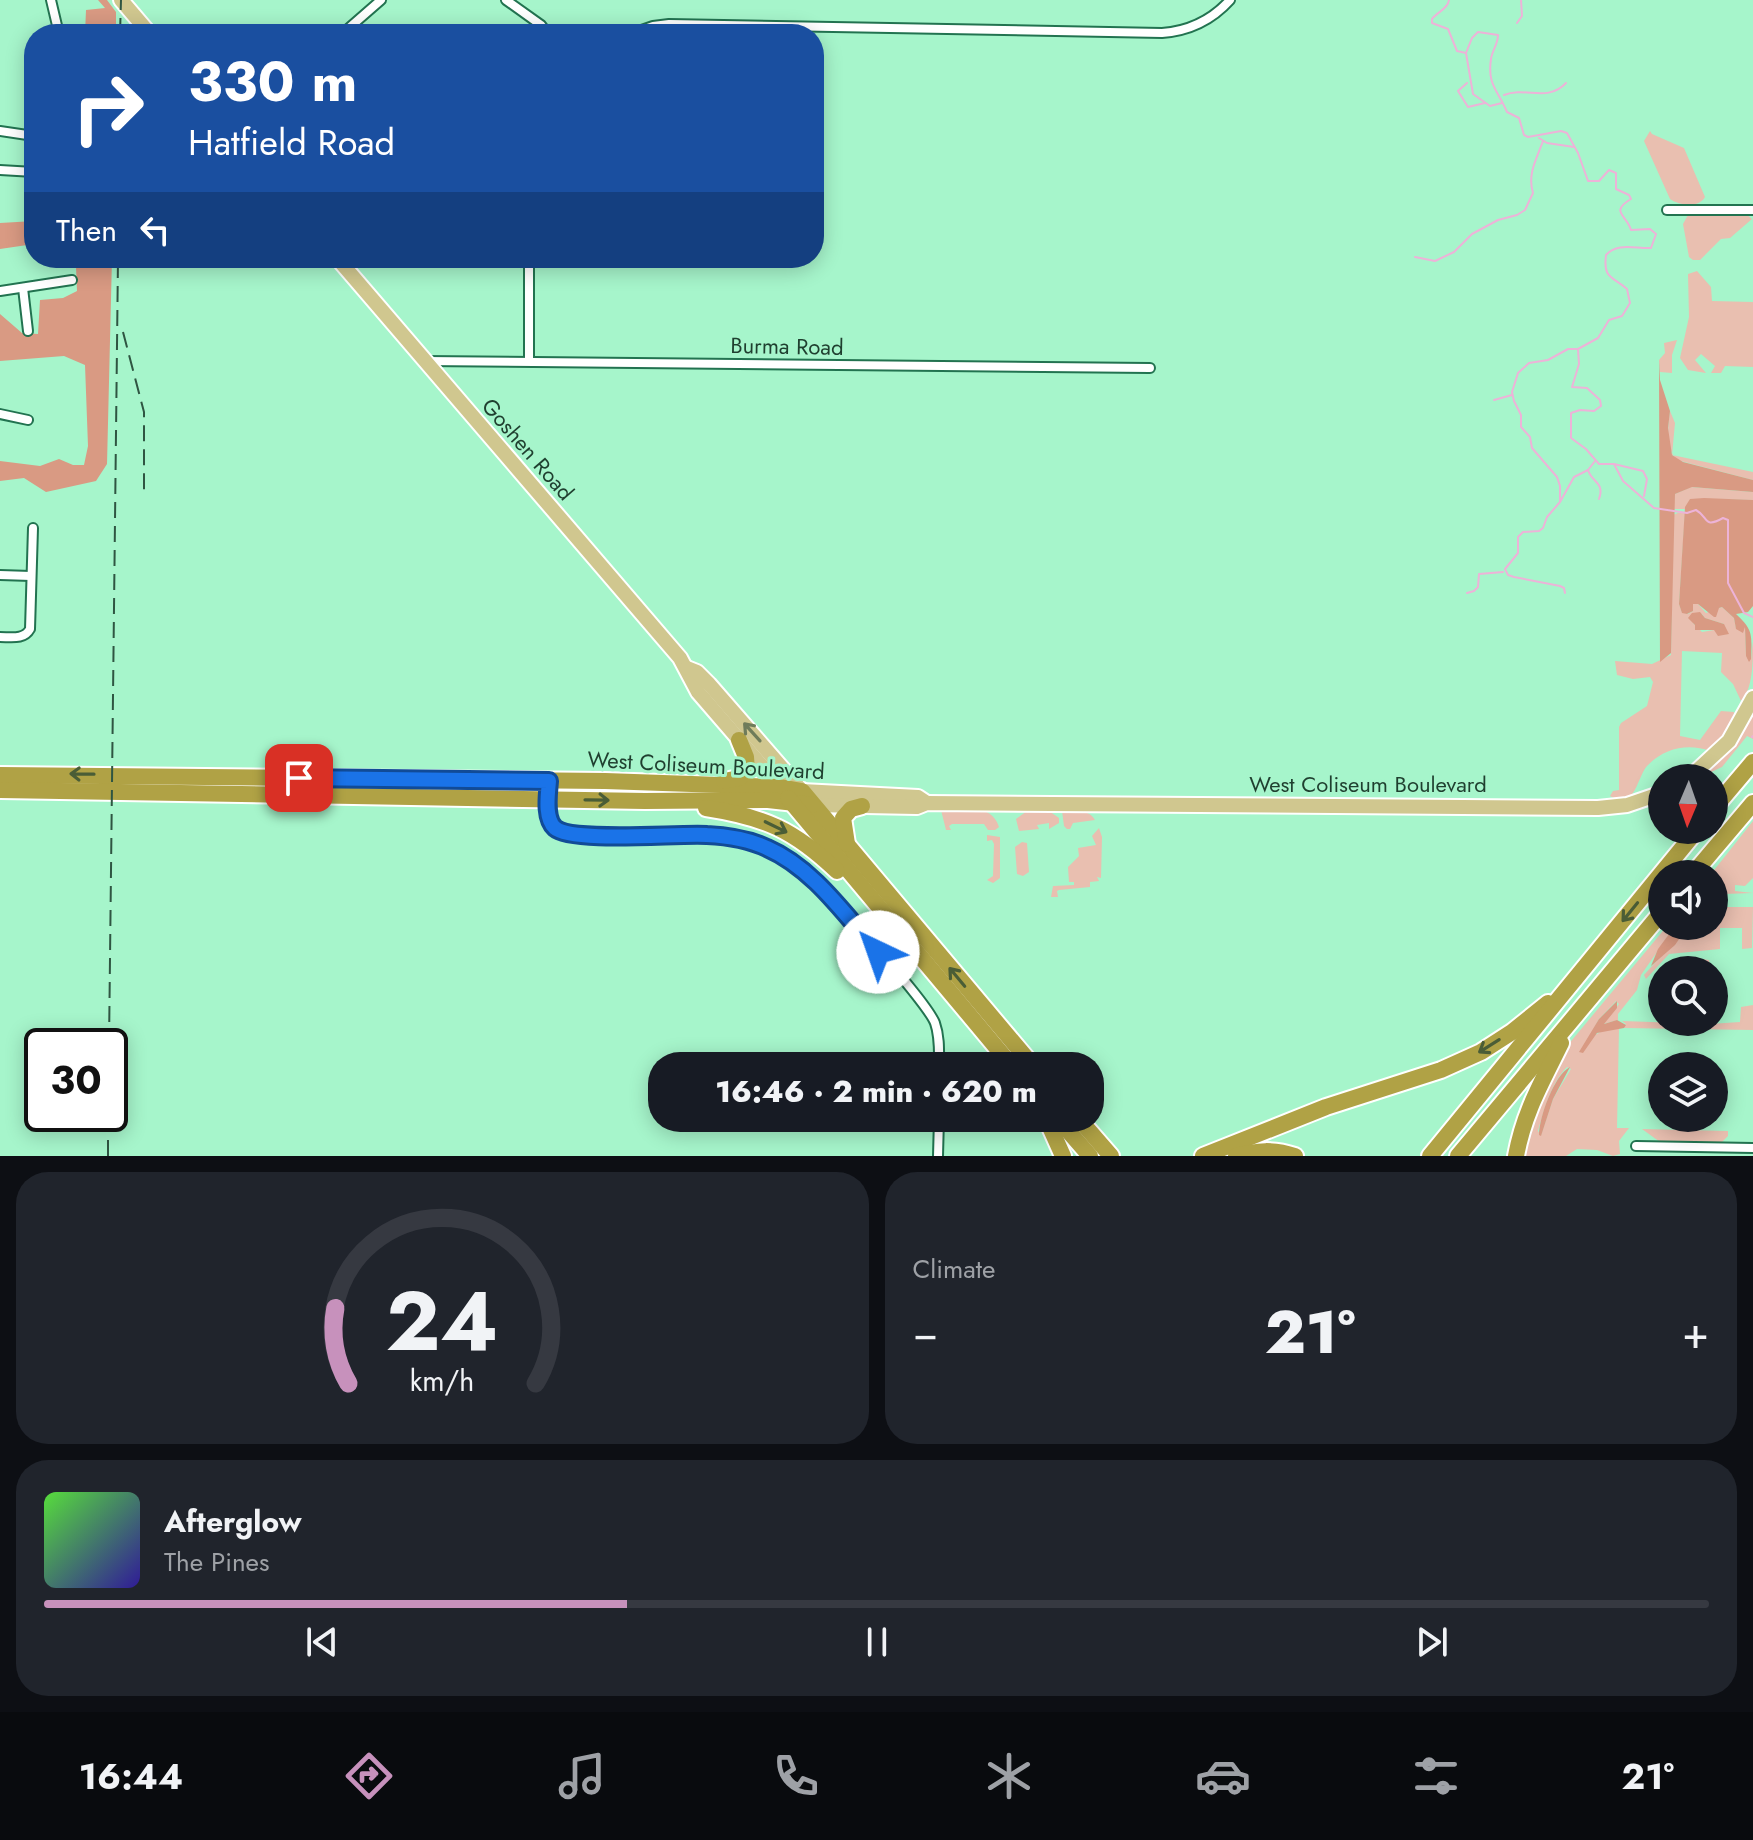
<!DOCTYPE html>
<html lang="en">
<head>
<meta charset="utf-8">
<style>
	:root { --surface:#171b24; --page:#20242c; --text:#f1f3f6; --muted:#9ea1a6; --line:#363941; --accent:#c791bc }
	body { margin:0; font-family:Jost,sans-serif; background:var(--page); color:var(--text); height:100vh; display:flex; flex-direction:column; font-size:30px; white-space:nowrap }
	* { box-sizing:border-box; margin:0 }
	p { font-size:26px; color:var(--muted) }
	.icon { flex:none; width:44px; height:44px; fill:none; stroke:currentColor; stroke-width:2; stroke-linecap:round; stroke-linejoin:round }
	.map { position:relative; height:1156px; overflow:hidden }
	.details { display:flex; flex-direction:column; gap:16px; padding:16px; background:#0d0f14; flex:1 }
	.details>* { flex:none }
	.guide { position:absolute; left:24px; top:24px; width:800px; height:244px; border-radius:32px; box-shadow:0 4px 20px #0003; background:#1a4fa0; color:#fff; overflow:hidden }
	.needle { width:52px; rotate:182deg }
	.tools { position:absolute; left:1648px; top:764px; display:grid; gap:16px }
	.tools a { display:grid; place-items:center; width:80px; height:80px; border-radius:50%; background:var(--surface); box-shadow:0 4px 20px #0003; font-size:40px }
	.speed { position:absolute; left:24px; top:1028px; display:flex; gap:16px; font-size:40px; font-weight:700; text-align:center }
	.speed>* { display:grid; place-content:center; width:104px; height:104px; border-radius:50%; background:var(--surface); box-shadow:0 4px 20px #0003; line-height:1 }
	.speed .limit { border:4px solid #111; border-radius:12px; background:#fff; color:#111 }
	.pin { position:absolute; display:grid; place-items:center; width:68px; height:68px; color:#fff; margin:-34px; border-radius:16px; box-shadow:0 4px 12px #0006 }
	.me { position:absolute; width:88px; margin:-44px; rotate:318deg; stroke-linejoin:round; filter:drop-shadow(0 0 6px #0008) }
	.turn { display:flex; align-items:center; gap:28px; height:168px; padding:0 32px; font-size:36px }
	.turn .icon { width:104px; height:104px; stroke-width:2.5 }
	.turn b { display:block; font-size:56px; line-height:68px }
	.then { display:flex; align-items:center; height:76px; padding:0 32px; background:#0003; gap:16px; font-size:30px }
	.big { font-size:60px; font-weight:800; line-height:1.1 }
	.details .widget { flex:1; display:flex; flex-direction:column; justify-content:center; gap:12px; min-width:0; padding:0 28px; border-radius:32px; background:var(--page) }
	.details .dial { align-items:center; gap:0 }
	.dial svg { height:208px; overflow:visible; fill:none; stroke:var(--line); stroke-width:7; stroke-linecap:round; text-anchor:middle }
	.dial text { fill:var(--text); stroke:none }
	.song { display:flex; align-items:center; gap:24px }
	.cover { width:96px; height:96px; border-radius:12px; background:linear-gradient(135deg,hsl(110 70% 55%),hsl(250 70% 35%)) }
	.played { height:8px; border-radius:4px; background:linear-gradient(90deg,var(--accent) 35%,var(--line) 35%) }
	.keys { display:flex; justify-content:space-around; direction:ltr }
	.heat { display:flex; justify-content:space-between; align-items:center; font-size:44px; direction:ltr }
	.details .tiles { flex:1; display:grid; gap:16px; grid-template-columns:1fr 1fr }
	.widget:last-child { grid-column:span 2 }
	.trip { position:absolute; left:648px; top:1052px; width:456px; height:80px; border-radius:32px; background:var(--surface); box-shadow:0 4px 20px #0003; font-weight:800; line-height:80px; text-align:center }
	.menu { display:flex; height:128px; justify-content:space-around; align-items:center; background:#090b0e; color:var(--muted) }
	.menu .icon { width:56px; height:56px }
	.menu .current { color:var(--accent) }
	.menu b { font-size:36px; color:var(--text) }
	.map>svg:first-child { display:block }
	.green { fill:#e9bfb0; fill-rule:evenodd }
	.forest { fill:#d99a83 }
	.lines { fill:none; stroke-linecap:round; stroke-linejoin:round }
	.stream { stroke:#edb3d8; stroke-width:2 }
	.street-casing { stroke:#227350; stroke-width:12 }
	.primary-casing { stroke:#fff; stroke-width:18 }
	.highway-casing { stroke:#fff; stroke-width:20 }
	.street { stroke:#fff; stroke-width:8 }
	.primary { stroke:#d0c78f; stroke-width:14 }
	.highway { stroke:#b0a245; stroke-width:16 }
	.rail { stroke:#2f5542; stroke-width:2; stroke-dasharray:16 8; stroke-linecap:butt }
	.oneway { stroke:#6f7c5a }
	.oneway2 { stroke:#4a5d36 }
	.route-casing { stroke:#114b97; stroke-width:20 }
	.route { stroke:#1a73e8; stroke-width:14 }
	.labels { text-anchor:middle; stroke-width:6; stroke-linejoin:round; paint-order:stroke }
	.street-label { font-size:22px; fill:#1f3f2f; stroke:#a6f5cb }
</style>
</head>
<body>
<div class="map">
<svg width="1753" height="1156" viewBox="0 0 1753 1156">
	<rect width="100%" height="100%" fill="#a6f5cb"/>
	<g class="green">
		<path d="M 1650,131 L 1652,134 L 1684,148 L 1705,197 C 1699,208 1680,206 1670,199 L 1644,141 Z"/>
		<polygon points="1695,214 1746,214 1752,219 1730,238 1721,239 1700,260 1693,260 1689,257 1683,224 1688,215"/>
		<polygon points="1697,271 1711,287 1712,301 1753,302 1753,367 1725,366 1721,373 1711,373 1715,366 1701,354 1695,360 1706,373 1688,370 1680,358 1689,317 1688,274"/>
		<polygon points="1677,340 1672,355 1672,373 1660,372 1659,360 1665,353 1664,343"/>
		<path d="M 1670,411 L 1675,423 L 1672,455 L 1753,472 L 1753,480 L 1677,460 C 1665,447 1668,427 1670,411 Z"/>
		<polygon points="1691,487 1753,492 1753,500 1691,499 1685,509 1673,509 1675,494"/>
		<path d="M 1678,513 L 1685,513 L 1679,604 L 1682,612 L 1688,614 L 1693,611 L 1693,603 L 1698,604 L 1706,613 L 1722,607 L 1734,618 L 1736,628 L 1745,626 L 1746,656 L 1751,659 L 1753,642 C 1753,661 1753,690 1741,701 L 1733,684 L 1721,672 L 1722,653 L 1682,651 L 1680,736 L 1700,740 L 1721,711 L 1734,712 L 1733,727 L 1710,751 C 1688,743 1664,748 1647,766 C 1637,777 1635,812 1610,796 L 1613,791 L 1619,790 L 1619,727 L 1621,723 L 1647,706 L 1653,682 L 1650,677 L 1633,679 L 1617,675 L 1615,661 L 1652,664 L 1671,655 L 1673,515 ZM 1702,614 L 1705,618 L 1724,624 L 1714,630 L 1702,632 L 1693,623 Z"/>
		<polygon points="1753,713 1753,739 1747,736 1722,767 1707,774 1704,772 1750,719"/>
		<path d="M 941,810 C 963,810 991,802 999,827 L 995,830 L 988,830 L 984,824 L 952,824 L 949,826 L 951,830 L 946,830 Z"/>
		<polygon points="1027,811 1049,811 1059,818 1059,823 1049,829 1049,823 1037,825 1039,829 1019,831 1016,819"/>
		<path d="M 1062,811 C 1074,811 1089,809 1095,820 L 1073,823 L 1070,829 L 1067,829 L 1064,826 Z"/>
		<path d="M 1753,821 L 1753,878 L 1745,886 L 1735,885 L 1735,891 L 1753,893 L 1724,894 L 1724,907 L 1753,907 L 1752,948 L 1742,949 L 1742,928 L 1720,928 L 1720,949 L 1669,954 L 1646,979 L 1644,975 C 1659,958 1674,943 1688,926 L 1714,926 L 1714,898 L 1721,889 L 1714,887 L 1714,874 L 1711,874 Z"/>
		<polygon points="1099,828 1102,837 1101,878 1097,877 1099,881 1090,882 1090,887 1059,890 1057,891 1058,897 1051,897 1053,886 1074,885 1074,882 1069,882 1068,867 1079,856 1078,848 1096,845 1092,836"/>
		<polygon points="987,835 1000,837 1000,878 993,883 987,880 993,876 994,844 992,840 987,841"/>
		<polygon points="1022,842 1027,843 1029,872 1023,876 1017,874 1015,847"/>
		<path d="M 1667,926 L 1675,926 L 1641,975 L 1637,990 L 1618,1014 L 1618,1020 L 1603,1024 L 1619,1004 L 1616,1001 L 1599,1019 L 1588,1039 L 1604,1030 L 1619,1028 L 1617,1128 L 1629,1128 L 1619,1141 L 1620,1154 L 1613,1156 L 1597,1150 L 1577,1149 L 1566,1156 L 1523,1156 L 1529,1130 L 1562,1052 ZM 1567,1067 L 1571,1069 L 1553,1099 L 1541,1135 L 1538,1131 C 1544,1110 1551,1083 1567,1067 Z"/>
		<polygon points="1694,958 1709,960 1711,970 1680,970"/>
		<polygon points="1753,1005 1753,1030 1624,1028 1626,1024 1622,1021 1710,1024 1740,1022 1741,1007"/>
		<polygon points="1642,1129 1728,1131 1728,1136 1722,1142 1660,1142"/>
	</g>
	<g class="forest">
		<polygon points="98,0 107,0 116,12 116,34 85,34 86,10 105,8"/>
		<polygon points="34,221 34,244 0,249 0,223"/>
		<polygon points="70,258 112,258 107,464 96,481 46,492 24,478 0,481 0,461 40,466 59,459 73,465 84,465 88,446 85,365 64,356 0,361 0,314 22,333 38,334 40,300 63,298 77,291 76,267"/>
		<polygon points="1659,360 1660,380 1670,411 1668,428 1672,455 1683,462 1753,480 1753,492 1692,487 1675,494 1671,653 1660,662"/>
		<path d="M 1704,498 L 1753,500 L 1753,606 L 1748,612 L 1736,614 C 1753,630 1752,634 1751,659 L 1749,662 L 1746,656 L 1745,627 L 1743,633 L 1736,629 L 1734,618 L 1722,607 L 1719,608 L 1716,617 L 1714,617 L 1698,604 L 1693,604 L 1693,611 L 1687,614 L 1682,613 L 1679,604 L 1685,507 L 1690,499 Z"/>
		<polygon points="1700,612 1705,618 1724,624 1729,634 1718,636 1714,630 1695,630 1695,625 1688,618 1692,613"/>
		<polygon points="1675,926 1688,926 1675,945 1651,966 1658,949"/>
		<polygon points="1617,1001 1617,1008 1604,1024 1617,1020 1626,1025 1624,1028 1597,1033 1583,1053 1579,1052 1599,1019"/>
		<path d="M 1570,1067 L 1553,1099 L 1541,1136 L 1539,1135 C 1539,1118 1554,1075 1570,1067 Z"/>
	</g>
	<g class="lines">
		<g class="stream">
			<path d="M 1449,0 C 1448,9 1437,12 1432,19 L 1432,23 L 1448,29 L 1457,51 L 1466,53 L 1472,38 L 1478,32 L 1498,35 C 1498,44 1492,51 1491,59 C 1487,85 1498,90 1507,112 L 1519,118 L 1524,135 L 1528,137 L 1561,131 L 1567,133 L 1578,153 L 1588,181 L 1599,181 L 1609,170 L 1616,173 L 1616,189 L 1629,195 L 1631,199 C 1609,212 1627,215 1631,230 L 1650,229 L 1656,234 L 1651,248 C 1636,249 1617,242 1606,255 C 1603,279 1612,276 1627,289 L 1630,303 L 1622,316 L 1609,320 L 1598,338 L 1578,349 L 1579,364 L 1572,387 L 1587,388 L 1600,400 L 1601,406 L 1594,411 L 1580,410 L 1571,413 L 1571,438 L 1586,449 L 1599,464 L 1614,464 L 1623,481 L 1654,508 L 1687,513 L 1696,510 C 1709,517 1703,529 1723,518 L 1728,520 L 1728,583 L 1744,613 L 1753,617"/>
			<polyline points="1517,23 1522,16 1521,0"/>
			<polyline points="1466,53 1473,94 1490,106 1502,103"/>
			<polyline points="1467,83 1458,91 1468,107 1485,103"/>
			<path d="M 1504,95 C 1526,86 1547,103 1566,83"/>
			<polyline points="1539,138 1547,143 1574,147"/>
			<path d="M 1415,257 L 1435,261 L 1454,252 L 1472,234 L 1498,220 L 1517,215 L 1525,210 L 1533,193 C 1527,174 1537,158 1543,141"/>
			<polyline points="1494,400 1512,395"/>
			<polyline points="1614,464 1643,471 1647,479 1644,496"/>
			<path d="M 1588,470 C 1592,483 1605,482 1599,499"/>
			<polyline points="1560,501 1560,486 1557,477 1532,448 1530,437 1521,427 1521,415 1514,401 1512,392 1518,373 1529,363 1548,360 1568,349 1578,349"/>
			<polyline points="1467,593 1474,591 1478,587 1479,574 1503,572"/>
			<polyline points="1565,593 1564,588 1560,586 1514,577 1508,575 1505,569 1518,553 1518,537 1523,532 1539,531 1543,528 1547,517 1560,502 1574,477 1588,470 1595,461"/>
			<polyline points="1752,737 1753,736"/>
		</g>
		<g class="street-casing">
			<g id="street">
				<polyline points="51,0 59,34"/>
				<polyline points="506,0 541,25 548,34"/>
				<polyline points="342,34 381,0"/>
				<path d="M 630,34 L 653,26 L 669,24 L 1162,33 C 1189,31 1211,21 1230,0"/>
				<polyline points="0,131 34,136"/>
				<polyline points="0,170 34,172"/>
				<polyline points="1667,210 1753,210"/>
				<polyline points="23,288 28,331"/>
				<polyline points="0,291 72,280"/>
				<polyline points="424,361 1150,368"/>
				<polyline points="529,361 529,258"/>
				<polyline points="0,414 28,420"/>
				<polyline points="0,575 31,576"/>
				<path d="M 0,637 C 11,637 24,640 30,629 L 33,528"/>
				<path d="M 549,781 C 547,813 544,834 583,836 L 722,836 C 748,840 769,848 791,861 C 814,875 926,1000 935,1023 C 940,1037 939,1052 939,1066"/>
				<polyline points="1636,1146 1753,1148"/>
				<polyline points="938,1156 939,1118"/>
			</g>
		</g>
		<g class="primary-casing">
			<g id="primary">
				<polyline points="121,0 150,34"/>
				<polyline points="337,258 680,658 698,692 780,787"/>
				<polyline points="687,668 697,672 709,684 802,791 918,797 927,803"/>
				<polyline points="1689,778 1729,741 1753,698"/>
				<polyline points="813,805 917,807 927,803 1598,808 1627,805 1662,793"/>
			</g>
		</g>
		<g class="highway-casing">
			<g id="highway">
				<polyline points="0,775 605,781 780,787 802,791 1033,1066"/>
				<polyline points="724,781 739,778 747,770 746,757 739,740"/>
				<polyline points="0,790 645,801 768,800 813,805"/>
				<polyline points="788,798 1012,1066"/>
				<path d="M 706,808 C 765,817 794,830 837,871"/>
				<polyline points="1714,808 1753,762"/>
				<polyline points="847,844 843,818 851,809 862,806"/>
				<polyline points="1693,874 1753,803"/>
				<polyline points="1046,1118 1063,1156"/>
				<polyline points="1057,1118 1090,1156"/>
				<polyline points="1078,1118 1111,1156"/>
				<polyline points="1203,1156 1326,1107 1441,1070 1481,1052 1512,1032 1548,1003"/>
				<path d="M 1236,1156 C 1257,1150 1274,1149 1295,1156"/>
				<polyline points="1430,1156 1697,830"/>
				<polyline points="1458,1156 1662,912"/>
				<path d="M 1516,1156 C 1524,1112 1542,1082 1561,1043"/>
			</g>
		</g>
		<use href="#street" class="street"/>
		<use href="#primary" class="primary"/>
		<use href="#highway" class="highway"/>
		<g class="rail">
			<polyline points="120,34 121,0"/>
			<polyline points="123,332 144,412 144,497"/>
			<polyline points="109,1046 118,258"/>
			<polyline points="108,1156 108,1114"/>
		</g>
	</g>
	<defs><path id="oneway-shaft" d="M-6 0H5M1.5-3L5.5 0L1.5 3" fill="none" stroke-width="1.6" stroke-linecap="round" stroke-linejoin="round" transform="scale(2)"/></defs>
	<use class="oneway" href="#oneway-shaft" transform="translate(752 732) rotate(-132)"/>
	<g class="oneway2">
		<use href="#oneway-shaft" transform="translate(82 774) rotate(-179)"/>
		<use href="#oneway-shaft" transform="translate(597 800) rotate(1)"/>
		<use href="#oneway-shaft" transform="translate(776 827) rotate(26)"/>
		<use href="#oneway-shaft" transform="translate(1630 912) rotate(129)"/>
		<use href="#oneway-shaft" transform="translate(957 977) rotate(-130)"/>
		<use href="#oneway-shaft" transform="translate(1489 1046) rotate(148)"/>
	</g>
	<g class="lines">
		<g class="route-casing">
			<path id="route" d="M 299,778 L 549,781 C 548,794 544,818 555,828 C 572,843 679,833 707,835 C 728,836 748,839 767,848 C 813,868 845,915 878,952"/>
		</g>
		<use href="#route" class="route"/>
	</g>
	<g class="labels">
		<g class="street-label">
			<text transform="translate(787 346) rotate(1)" y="8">Burma Road</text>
			<text transform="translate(528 449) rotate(49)" y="8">Goshen Road</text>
			<text transform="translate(706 765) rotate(3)" y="8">West Coliseum Boulevard</text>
			<text x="1368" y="792">West Coliseum Boulevard</text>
		</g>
	</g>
</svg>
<div class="tools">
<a><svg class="needle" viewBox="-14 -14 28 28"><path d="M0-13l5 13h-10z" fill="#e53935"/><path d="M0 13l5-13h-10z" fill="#9ea1a6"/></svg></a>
<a><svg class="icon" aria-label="sound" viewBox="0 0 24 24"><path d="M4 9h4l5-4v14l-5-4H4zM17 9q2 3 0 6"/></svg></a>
<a><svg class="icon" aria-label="search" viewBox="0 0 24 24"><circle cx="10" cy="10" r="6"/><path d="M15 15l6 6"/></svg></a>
<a><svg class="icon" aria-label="layers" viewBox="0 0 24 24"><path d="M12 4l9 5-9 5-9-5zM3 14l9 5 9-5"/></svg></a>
</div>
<div class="speed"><div class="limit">30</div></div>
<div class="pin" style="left:299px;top:778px;background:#d93025"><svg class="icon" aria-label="arrive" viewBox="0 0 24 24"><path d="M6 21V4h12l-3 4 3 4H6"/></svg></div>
<svg class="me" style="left:878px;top:952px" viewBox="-20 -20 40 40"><circle r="19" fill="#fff"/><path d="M0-13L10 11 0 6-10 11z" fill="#1a73e8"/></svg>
<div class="trip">16:46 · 2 min · 620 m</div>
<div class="guide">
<div class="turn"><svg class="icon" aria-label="right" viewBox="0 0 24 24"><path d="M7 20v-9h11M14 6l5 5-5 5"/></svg><div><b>330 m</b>Hatfield Road</div></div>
<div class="then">Then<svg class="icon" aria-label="left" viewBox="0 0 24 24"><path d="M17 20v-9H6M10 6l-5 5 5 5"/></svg></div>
</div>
</div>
<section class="details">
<div class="tiles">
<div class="widget dial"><svg viewBox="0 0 100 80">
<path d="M14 69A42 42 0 1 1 86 69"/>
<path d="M14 69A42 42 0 0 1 9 40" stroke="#c791bc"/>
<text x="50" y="56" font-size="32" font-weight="700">24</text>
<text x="50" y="72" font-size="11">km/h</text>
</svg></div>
<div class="widget"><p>Climate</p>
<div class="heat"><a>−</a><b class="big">21°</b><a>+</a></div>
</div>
<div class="widget">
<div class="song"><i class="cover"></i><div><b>Afterglow</b><p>The Pines</p></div></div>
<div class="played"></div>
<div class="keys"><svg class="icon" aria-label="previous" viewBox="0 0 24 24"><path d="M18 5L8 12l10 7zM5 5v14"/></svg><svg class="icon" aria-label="pause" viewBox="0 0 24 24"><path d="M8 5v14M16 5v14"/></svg><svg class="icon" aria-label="next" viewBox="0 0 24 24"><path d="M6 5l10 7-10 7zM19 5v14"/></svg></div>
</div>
</div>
</section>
<nav class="menu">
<b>16:44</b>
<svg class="icon current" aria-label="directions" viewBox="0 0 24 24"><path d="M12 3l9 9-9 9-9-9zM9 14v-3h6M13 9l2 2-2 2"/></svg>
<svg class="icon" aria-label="music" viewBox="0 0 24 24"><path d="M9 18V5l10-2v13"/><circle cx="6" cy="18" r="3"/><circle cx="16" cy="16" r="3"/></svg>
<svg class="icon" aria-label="phone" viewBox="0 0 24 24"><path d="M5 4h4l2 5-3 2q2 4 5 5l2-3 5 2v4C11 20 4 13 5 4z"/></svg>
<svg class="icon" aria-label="climate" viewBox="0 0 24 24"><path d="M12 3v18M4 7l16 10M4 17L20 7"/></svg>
<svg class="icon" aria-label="car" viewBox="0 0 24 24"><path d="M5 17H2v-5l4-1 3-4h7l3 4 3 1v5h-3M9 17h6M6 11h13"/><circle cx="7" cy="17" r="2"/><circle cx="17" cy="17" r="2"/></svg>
<svg class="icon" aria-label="filters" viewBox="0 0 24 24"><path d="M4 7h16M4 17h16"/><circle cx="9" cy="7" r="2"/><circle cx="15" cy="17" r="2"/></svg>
<b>21°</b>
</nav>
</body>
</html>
